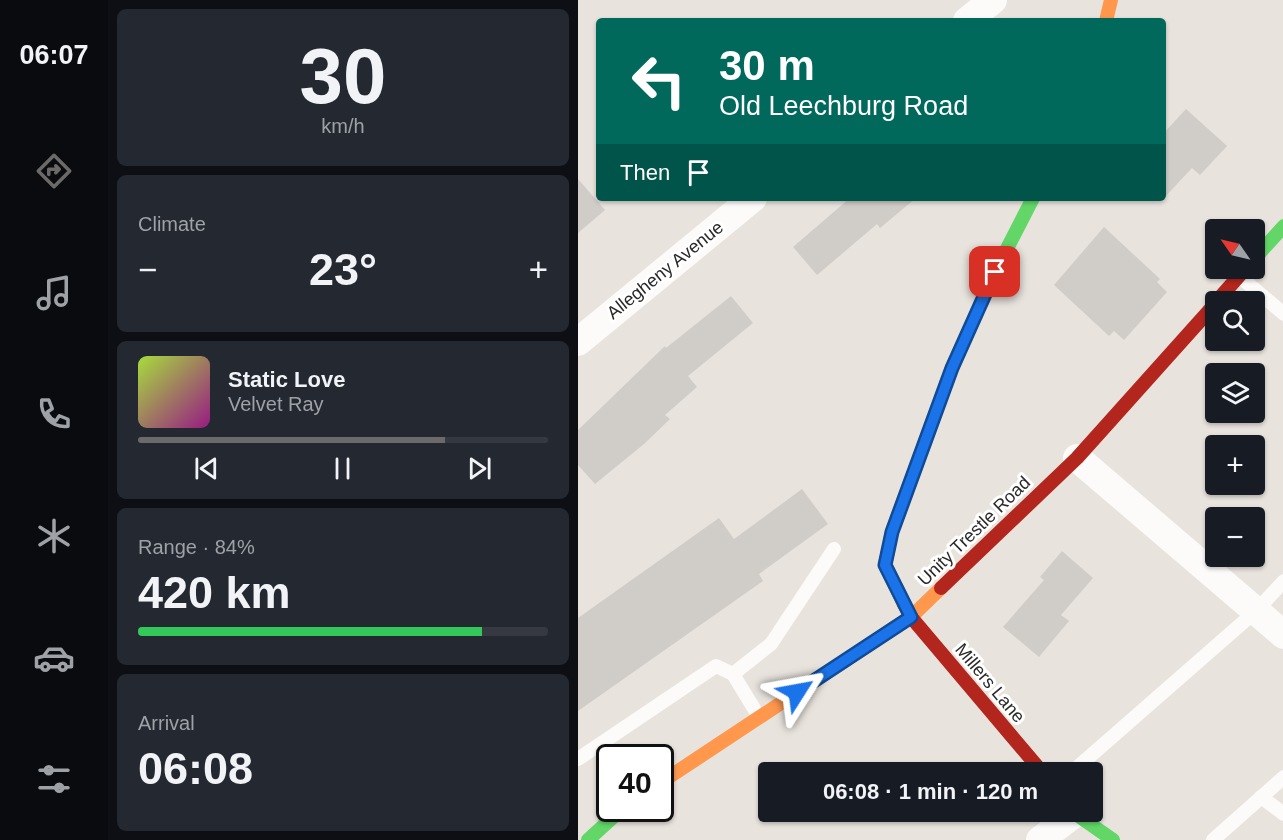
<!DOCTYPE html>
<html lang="en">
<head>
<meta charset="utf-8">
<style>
	:root { --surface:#171b24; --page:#242831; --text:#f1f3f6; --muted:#9ea1a6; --line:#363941; --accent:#6c6a68 }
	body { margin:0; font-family:Arial,sans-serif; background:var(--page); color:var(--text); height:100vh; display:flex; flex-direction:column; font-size:22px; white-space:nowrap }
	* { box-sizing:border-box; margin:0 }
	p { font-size:20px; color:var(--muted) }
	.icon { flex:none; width:33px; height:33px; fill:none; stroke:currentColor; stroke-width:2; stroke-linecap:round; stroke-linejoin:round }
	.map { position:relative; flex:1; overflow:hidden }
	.drawer { display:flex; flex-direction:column; gap:9px; padding:9px; background:#0d0f14; width:470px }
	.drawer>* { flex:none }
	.hud { position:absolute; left:18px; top:18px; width:570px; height:183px; border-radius:6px; box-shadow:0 2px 4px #0004; background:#00695c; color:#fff; overflow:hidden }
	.needle { width:39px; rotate:304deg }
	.buttons { position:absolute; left:627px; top:219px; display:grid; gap:12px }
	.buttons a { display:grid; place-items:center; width:60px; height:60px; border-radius:6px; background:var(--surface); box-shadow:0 2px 4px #0004; font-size:30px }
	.speed { position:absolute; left:18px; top:744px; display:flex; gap:12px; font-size:30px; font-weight:700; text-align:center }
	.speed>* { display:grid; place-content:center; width:78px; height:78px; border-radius:50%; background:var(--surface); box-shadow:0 2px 4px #0004; line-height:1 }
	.speed .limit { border:3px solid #111; border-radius:9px; background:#fff; color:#111 }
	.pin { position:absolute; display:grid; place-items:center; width:51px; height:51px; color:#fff; margin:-26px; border-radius:12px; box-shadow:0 3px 9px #0006 }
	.me { position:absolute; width:66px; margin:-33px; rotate:56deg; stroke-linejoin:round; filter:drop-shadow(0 0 4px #0008) }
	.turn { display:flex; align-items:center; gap:21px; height:126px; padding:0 24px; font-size:27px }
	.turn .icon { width:78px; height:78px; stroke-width:2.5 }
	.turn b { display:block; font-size:42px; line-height:51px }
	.then { display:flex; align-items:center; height:57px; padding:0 24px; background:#0003; gap:12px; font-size:22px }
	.big { font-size:45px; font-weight:700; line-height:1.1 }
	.drawer .widget { flex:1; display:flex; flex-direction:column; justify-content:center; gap:9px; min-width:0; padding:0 21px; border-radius:9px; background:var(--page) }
	.drawer .dial { align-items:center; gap:0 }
	.dial b { font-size:78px; line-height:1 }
	.song { display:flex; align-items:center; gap:18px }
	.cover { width:72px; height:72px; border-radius:9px; background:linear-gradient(135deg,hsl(80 70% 55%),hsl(310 70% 35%)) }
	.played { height:6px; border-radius:3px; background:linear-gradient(90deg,var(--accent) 75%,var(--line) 75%) }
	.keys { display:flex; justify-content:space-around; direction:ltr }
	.heat { display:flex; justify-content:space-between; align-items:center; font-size:33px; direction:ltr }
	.charge { height:9px; border-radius:4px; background:linear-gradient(90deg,#34c759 84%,var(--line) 0) }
	.trip { position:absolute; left:180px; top:762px; width:345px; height:60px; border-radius:6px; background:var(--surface); box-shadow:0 2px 4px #0004; font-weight:700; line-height:60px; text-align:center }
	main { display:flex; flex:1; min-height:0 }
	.tabs { display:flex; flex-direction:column; width:108px; justify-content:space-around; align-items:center; background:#090b0e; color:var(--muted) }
	.tabs .icon { width:42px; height:42px }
	.tabs .selected { color:var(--accent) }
	.tabs b { font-size:27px; color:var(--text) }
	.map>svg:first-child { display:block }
	.building { fill:#d0cdc9 }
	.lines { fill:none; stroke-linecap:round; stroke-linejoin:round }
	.lane { stroke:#fcfbfa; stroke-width:14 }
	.street { stroke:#fcfbfa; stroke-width:28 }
	.fast { stroke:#63d668; stroke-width:14 }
	.slow { stroke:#ff974d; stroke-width:14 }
	.jam { stroke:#b3261e; stroke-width:14 }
	.route-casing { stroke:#114b97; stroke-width:15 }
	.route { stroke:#1a73e8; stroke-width:10 }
	.labels { text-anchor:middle; stroke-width:6; stroke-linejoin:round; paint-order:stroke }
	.street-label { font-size:18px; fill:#292929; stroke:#fff }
</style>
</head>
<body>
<main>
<nav class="tabs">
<b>06:07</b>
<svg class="icon selected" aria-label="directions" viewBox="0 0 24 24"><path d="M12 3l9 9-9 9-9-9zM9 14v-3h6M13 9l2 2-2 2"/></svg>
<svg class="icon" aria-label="music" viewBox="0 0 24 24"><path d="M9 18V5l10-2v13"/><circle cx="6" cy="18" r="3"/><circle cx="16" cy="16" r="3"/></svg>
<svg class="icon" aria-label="phone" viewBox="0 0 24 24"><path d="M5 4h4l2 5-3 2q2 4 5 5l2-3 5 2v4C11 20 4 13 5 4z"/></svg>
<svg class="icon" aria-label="climate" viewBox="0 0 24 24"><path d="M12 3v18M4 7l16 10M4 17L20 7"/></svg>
<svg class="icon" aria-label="car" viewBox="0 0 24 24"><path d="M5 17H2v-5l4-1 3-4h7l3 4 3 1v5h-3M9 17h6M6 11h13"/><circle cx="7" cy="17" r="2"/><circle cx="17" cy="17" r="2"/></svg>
<svg class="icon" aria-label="filters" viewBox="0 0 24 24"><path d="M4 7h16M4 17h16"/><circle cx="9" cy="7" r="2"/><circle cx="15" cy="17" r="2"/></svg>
</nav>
<section class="drawer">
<div class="widget dial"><b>30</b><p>km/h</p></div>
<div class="widget"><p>Climate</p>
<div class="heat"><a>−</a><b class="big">23°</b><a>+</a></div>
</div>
<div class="widget">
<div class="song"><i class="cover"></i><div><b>Static Love</b><p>Velvet Ray</p></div></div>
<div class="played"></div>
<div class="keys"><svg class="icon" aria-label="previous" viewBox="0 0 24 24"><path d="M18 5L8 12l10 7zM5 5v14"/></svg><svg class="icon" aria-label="pause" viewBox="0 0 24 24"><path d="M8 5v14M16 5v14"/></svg><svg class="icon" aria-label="next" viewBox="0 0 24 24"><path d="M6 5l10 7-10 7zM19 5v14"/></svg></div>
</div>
<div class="widget"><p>Range · 84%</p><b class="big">420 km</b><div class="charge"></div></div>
<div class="widget"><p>Arrival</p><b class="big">06:08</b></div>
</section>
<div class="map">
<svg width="706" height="840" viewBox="0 0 706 840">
	<rect width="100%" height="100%" fill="#e8e3dd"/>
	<g class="building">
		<polygon points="608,109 649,146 622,175 614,168 585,199 585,134"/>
		<polygon points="0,179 27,210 0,233"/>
		<polygon points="272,198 338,198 302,228 299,224 239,275 215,247"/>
		<polygon points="526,227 582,279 579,282 589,292 546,340 536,331 531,336 476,285"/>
		<polygon points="153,296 175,323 110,376 119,387 87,415 92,419 66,444 17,484 0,465 0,430 87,346 88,348"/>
		<polygon points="224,489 250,524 181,574 185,581 0,711 0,618 141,518 156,539"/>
		<polygon points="484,551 515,578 483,615 491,621 461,657 425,627 466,580 462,577"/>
	</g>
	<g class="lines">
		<g class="lane">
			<polyline points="661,276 706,314"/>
			<polyline points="155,674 193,644 256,549"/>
			<polyline points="0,759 138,666 155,674 181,717"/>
			<polyline points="494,772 678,611 706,581"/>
			<polyline points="683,797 706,814"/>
			<polyline points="635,840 706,777"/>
		</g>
		<g class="street">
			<polyline points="389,21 415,0"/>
			<polyline points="0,342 175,198"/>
			<polyline points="499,458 706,635"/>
			<polyline points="462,840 496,814"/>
		</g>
		<g class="fast">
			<polyline points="676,259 706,226"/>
			<polyline points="326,604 307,565 314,532 374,368 417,272 455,198"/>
			<polyline points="495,812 535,840"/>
			<polyline points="10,840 45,808"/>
		</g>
		<g class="slow">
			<polyline points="528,21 533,0"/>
			<polyline points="82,783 333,617 363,588"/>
		</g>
		<g class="jam">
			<polyline points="638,302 668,268"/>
			<polyline points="363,588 499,458 638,303"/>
			<polyline points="326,604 333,617 464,772"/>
		</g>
	</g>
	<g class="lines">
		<g class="route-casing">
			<polyline id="route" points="219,692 333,617 307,565 314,532 374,368 417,272"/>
		</g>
		<use href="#route" class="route"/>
	</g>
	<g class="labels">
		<g class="street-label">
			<text transform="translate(87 270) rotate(-39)" y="6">Allegheny Avenue</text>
			<text transform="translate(396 531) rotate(-44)" y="6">Unity Trestle Road</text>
			<text transform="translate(412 683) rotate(50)" y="6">Millers Lane</text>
		</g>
	</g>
</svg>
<div class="buttons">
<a><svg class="needle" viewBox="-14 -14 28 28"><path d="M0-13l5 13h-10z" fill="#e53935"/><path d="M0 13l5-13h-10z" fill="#9ea1a6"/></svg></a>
<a><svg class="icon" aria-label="search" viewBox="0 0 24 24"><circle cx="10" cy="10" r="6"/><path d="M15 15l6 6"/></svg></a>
<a><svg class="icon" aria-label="layers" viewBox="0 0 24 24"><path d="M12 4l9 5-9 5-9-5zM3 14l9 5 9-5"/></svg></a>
<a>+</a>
<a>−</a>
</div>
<div class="speed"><div class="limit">40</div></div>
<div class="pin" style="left:417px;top:272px;background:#d93025"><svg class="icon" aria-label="arrive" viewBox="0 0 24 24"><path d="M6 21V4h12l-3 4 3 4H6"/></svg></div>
<svg class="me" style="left:219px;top:692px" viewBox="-20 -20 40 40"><path d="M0-17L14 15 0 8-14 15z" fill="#1a73e8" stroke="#fff" stroke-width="4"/></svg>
<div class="trip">06:08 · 1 min · 120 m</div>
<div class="hud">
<div class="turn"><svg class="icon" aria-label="left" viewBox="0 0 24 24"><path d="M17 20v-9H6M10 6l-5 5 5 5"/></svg><div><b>30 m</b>Old Leechburg Road</div></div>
<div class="then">Then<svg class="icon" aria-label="arrive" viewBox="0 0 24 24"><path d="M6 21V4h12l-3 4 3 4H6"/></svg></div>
</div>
</div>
</main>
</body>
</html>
